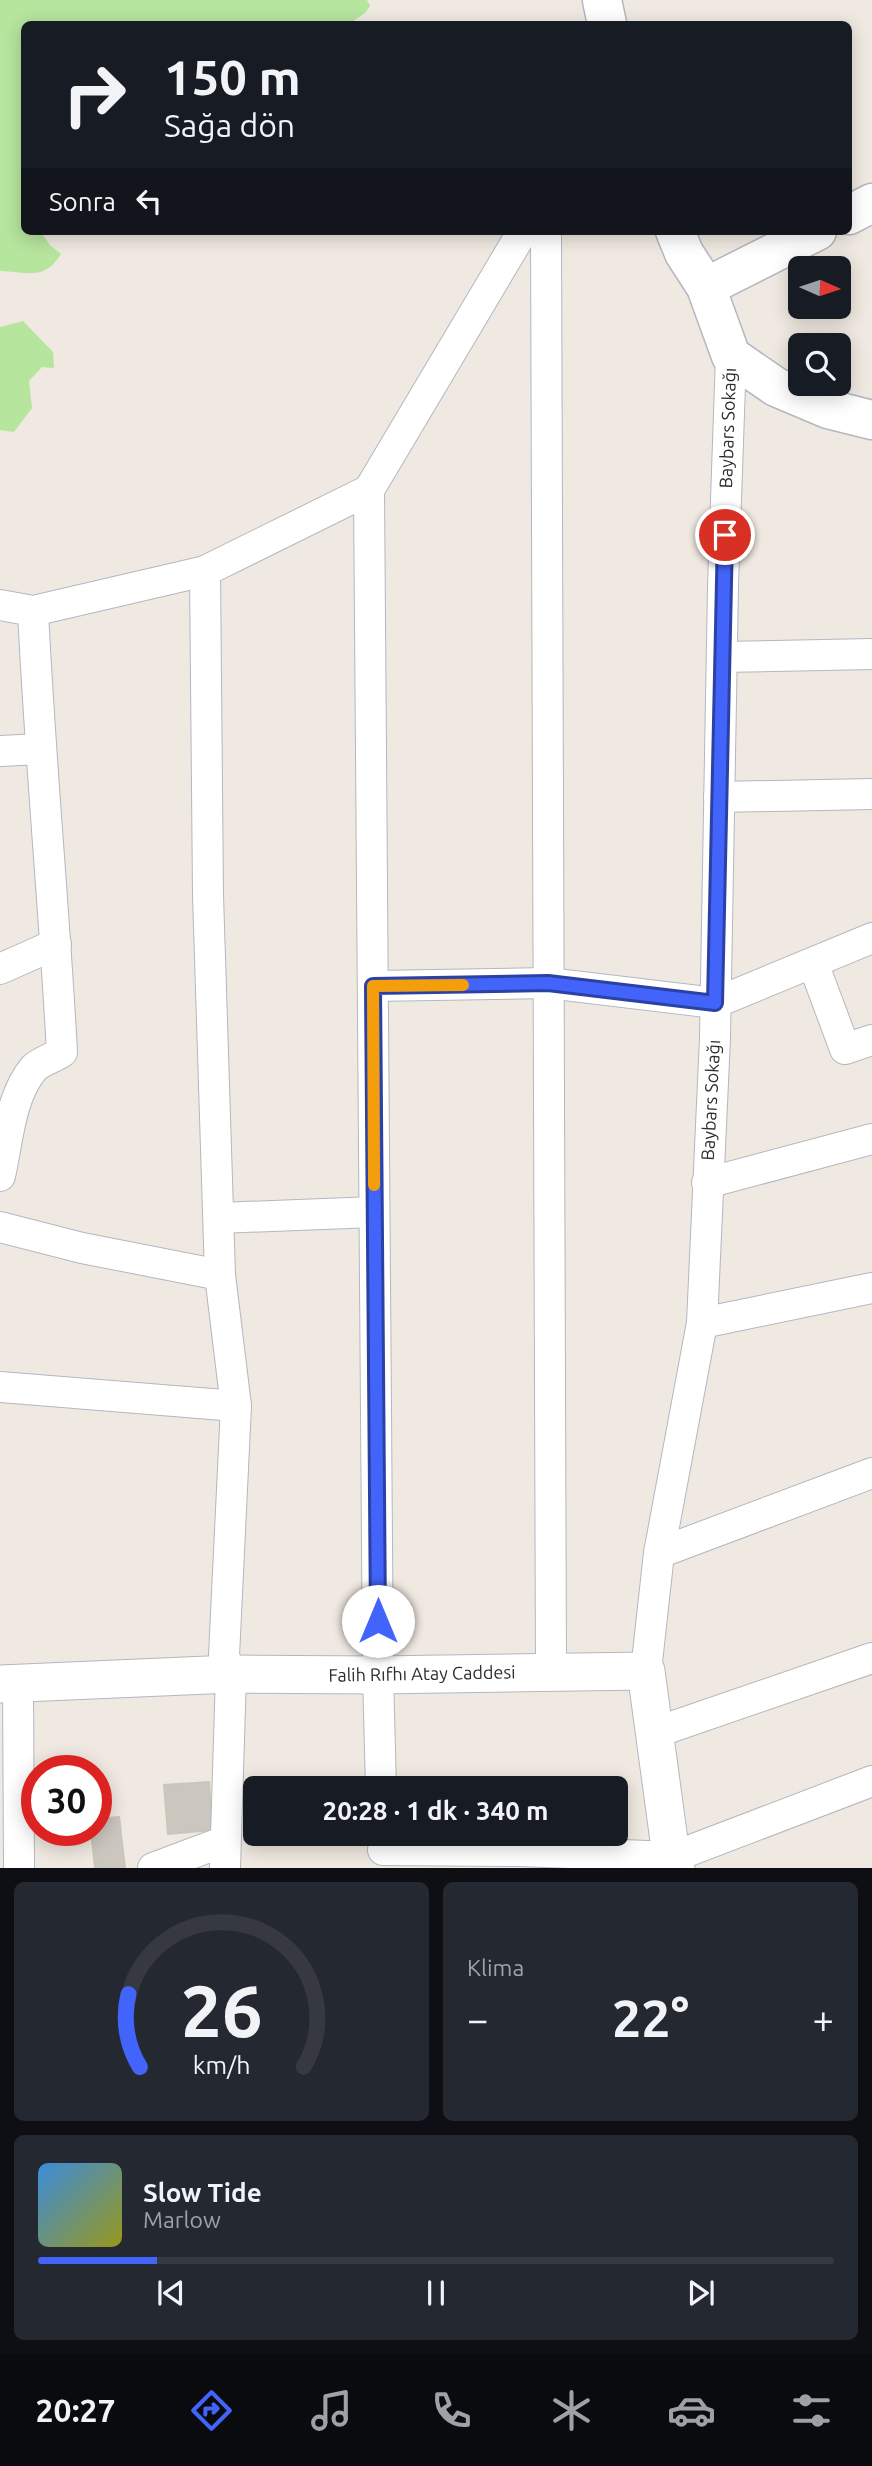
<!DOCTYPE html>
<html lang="tr">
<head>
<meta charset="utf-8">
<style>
	:root { --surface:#171b24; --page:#242831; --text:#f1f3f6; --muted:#9ea1a6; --line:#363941; --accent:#4264fb }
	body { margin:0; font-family:Ubuntu,sans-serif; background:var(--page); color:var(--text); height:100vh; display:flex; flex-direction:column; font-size:26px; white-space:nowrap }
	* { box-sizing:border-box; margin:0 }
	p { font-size:23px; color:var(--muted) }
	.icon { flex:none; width:38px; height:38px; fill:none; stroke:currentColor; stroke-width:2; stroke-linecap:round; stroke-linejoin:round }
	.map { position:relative; height:1868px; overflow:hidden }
	.side { display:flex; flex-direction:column; gap:14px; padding:14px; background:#0d0f14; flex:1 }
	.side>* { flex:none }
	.hud { position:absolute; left:21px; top:21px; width:831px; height:214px; border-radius:10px; box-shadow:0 4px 18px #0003; background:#171b24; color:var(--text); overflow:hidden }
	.needle { width:46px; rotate:93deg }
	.fabs { position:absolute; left:788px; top:256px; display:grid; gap:14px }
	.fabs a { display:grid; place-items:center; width:63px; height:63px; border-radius:10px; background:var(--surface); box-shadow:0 4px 18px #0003; font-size:35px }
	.speed { position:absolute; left:21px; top:1755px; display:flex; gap:14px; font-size:35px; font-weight:700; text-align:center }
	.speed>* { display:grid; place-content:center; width:91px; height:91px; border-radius:50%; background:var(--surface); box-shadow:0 4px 18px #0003; line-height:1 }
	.speed .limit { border:10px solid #d22; background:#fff; color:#111 }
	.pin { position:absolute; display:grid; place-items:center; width:60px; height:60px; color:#fff; margin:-30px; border:4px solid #fff; border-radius:50%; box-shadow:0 2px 7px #0007 }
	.me { position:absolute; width:77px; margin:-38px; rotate:0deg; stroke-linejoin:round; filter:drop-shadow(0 0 5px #0008) }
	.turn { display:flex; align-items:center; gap:24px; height:147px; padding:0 28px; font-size:32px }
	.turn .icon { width:91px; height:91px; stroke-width:2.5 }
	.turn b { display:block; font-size:49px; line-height:60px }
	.then { display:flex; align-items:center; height:66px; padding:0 28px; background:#0003; gap:14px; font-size:26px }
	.big { font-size:52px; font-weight:600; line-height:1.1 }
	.side .card { flex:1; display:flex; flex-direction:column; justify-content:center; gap:10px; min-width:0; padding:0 24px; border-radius:10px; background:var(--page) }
	.side .dial { align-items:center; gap:0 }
	.dial svg { height:182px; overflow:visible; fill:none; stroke:var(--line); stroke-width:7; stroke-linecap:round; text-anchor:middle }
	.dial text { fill:var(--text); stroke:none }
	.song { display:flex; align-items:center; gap:21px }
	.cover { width:84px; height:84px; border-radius:10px; background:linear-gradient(135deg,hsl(210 70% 55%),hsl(60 70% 35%)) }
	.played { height:7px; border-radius:4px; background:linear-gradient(90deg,var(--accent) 15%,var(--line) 15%) }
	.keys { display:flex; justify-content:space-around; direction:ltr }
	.heat { display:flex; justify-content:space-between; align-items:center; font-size:38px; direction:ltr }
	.side .tiles { flex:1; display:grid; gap:14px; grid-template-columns:1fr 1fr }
	.card:last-child { grid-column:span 2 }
	.trip { position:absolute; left:243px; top:1776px; width:385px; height:70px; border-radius:10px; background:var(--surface); box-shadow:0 4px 18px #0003; font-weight:600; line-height:70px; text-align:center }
	.dock { display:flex; height:112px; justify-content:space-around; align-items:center; background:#090b0e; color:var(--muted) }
	.dock .icon { width:49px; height:49px }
	.dock .on { color:var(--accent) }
	.dock b { font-size:32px; color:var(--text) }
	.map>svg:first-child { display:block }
	.green { fill:#b6e59e }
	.building { fill:#cbc7bf; stroke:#cbc5ba; stroke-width:2 }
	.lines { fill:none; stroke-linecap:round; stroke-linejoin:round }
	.minor-casing { stroke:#b4b7c1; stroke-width:32 }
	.tertiary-casing { stroke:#b4b7c1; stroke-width:39 }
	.secondary-casing { stroke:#b4b7c1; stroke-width:41 }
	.minor { stroke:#fff; stroke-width:30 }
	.tertiary { stroke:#fff; stroke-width:37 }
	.secondary { stroke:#fff; stroke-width:38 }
	.route-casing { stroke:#2b41a3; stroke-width:18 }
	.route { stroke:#4264fb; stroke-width:12 }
	.slow { stroke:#f59e0b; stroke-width:12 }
	.labels { text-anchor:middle; stroke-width:5; stroke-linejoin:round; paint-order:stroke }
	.street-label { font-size:18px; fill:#2e2e2e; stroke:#fff }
</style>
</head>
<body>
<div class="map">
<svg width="872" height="1868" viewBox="0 0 872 1868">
	<rect width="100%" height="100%" fill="#efe9e1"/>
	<g class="green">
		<path d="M 0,0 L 367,0 L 370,6 L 365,13 L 349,24 L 24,24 L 24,231 L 40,231 L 50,245 L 61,254 C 44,281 28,272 0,271 Z"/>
		<polygon points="23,321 53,352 54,368 42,367 29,381 32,408 14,432 0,430 0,327"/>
	</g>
	<g class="building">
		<polygon points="209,1782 212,1830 168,1834 164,1785"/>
		<polygon points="119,1817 125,1868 95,1868 91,1830 96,1830 96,1819"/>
	</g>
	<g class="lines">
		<g class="minor-casing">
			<g id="minor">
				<polyline points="546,231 551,1672"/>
				<polyline points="369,490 378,1675 381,1788"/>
				<polyline points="205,571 208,895 220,1275 236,1406 224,1656 231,1674 225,1868"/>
				<polyline points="0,605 33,611 205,571 369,490 523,231"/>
				<polyline points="722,657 872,654"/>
				<polyline points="0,751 40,749"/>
				<polyline points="719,797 872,794"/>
				<polyline points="813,963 845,1049 872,1040"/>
				<polyline points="0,969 56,944"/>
				<polyline points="373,986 548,983 715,1003 872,938"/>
				<path d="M 0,1176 C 8,1141 10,1096 34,1068 C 40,1062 55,1057 62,1052 C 54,905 40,758 33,611"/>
				<polyline points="707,1183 872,1139"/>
				<polyline points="219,1218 374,1212"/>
				<polyline points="0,1227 82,1248 220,1275"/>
				<polyline points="702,1323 872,1288"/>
				<polyline points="0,1387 236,1406"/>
				<polyline points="659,1553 872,1473"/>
				<polyline points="646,1671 659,1553 702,1323 715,1038 723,586 731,356"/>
				<polyline points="18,1685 19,1868"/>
				<polyline points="654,1733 872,1658"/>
				<polyline points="383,1850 520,1851 673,1857 872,1781"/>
				<polyline points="153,1868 225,1841"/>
			</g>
		</g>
		<g class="tertiary-casing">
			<polyline id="tertiary" points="0,1684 231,1674 378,1675 646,1671 670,1848 676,1868"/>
		</g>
		<g class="secondary-casing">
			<g id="secondary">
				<polyline points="602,0 607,24"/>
				<polyline points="849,215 872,203"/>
				<polyline points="675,231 684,253 706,287 731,356 776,387 828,409 872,420"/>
				<polyline points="706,287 817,231"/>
			</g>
		</g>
		<use href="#minor" class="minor"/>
		<use href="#tertiary" class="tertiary"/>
		<use href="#secondary" class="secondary"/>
	</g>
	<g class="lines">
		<g class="route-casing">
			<polyline id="route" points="378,1621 373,986 548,983 715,1003 725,535"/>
		</g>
		<use href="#route" class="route"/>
		<polyline class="slow" points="374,1185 373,986 463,985"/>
	</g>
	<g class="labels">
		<g class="street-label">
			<text transform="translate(728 428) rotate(-88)" y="6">Baybars Sokağı</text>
			<text transform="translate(711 1100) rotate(-87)" y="6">Baybars Sokağı</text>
			<text transform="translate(422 1674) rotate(-1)" y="6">Falih Rıfhı Atay Caddesi</text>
		</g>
	</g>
</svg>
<div class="fabs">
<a><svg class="needle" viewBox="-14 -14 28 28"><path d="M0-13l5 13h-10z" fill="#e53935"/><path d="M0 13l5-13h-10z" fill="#9ea1a6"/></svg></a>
<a><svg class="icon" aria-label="search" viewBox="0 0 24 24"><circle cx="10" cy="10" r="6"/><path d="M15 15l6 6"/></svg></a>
</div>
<div class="speed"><div class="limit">30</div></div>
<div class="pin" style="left:725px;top:535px;background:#d93025"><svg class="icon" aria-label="arrive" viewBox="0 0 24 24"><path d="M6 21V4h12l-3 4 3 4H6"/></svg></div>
<svg class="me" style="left:378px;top:1621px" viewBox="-20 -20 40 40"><circle r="19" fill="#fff"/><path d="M0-13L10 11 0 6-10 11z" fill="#4264fb"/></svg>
<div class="trip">20:28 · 1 dk · 340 m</div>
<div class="hud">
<div class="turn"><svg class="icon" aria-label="right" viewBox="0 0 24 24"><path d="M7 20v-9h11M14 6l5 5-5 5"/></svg><div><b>150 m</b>Sağa dön</div></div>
<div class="then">Sonra<svg class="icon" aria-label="left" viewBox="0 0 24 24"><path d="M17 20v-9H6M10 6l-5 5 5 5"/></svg></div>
</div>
</div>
<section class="side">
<div class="tiles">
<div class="card dial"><svg viewBox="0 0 100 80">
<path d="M14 69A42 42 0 1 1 86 69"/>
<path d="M14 69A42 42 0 0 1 9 37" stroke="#4264fb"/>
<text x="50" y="56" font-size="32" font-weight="700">26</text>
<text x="50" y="72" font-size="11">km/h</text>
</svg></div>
<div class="card"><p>Klima</p>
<div class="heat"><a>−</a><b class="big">22°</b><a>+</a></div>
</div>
<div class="card">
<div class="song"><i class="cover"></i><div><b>Slow Tide</b><p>Marlow</p></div></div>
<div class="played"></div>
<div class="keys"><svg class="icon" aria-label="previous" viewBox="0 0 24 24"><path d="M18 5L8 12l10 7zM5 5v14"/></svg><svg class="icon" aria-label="pause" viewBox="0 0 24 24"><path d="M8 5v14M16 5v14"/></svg><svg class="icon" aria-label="next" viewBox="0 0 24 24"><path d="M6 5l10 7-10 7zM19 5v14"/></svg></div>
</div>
</div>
</section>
<nav class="dock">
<b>20:27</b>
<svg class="icon on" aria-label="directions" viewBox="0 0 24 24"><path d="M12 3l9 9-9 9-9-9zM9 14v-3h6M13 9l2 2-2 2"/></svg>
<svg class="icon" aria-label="music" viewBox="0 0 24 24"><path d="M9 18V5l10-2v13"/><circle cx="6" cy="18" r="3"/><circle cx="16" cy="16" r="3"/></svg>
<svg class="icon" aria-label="phone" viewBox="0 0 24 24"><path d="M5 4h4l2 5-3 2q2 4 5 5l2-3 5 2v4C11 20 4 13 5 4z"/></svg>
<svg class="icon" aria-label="climate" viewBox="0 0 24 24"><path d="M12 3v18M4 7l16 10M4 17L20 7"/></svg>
<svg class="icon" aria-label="car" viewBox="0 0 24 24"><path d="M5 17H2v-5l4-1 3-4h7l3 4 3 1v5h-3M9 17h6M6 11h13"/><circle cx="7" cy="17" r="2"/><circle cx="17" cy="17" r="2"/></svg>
<svg class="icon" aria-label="filters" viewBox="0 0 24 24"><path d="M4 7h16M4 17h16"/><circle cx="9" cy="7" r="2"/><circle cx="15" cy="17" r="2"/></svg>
</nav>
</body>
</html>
